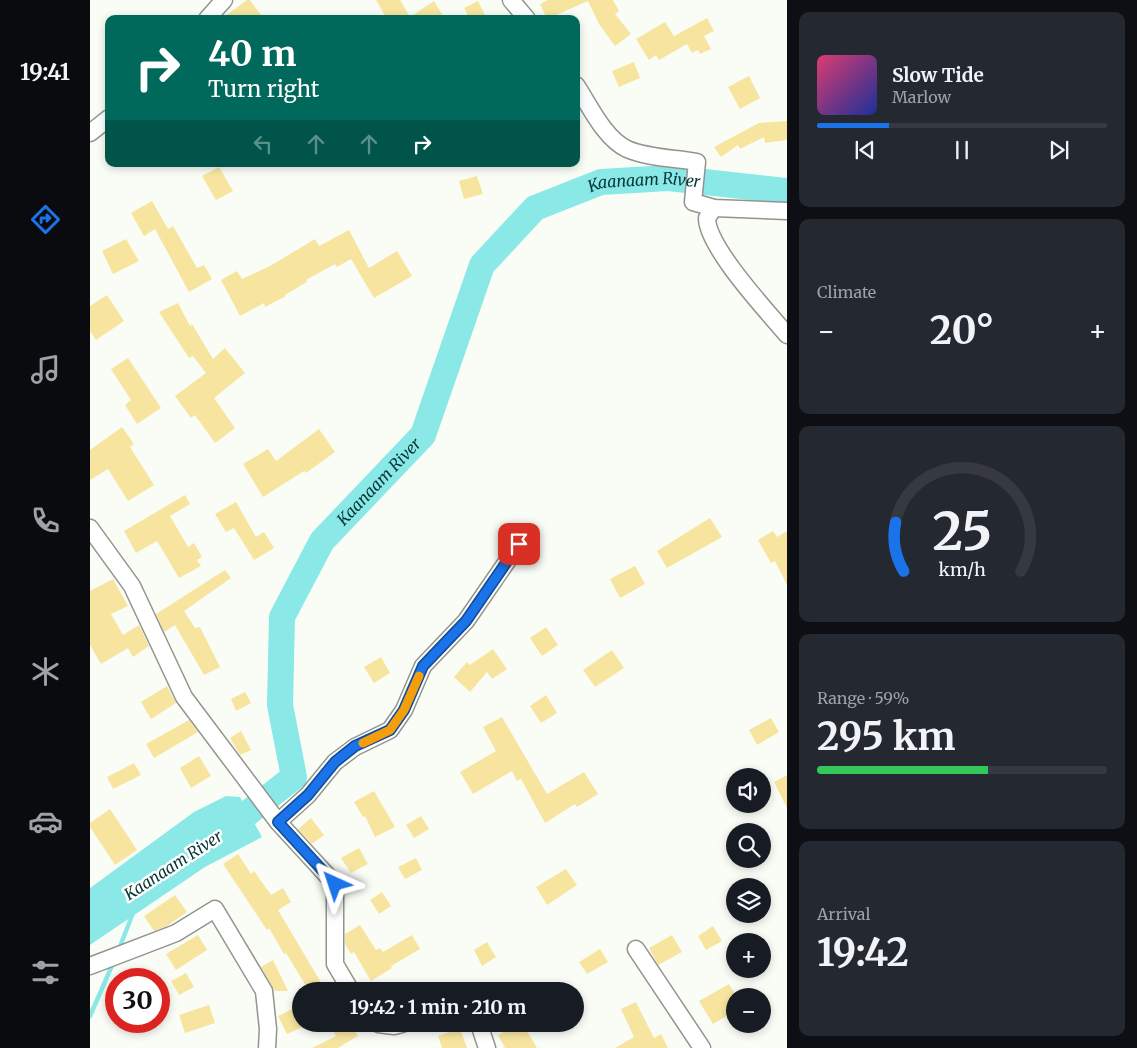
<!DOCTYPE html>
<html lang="en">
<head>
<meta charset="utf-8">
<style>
	:root { --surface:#171b24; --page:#242831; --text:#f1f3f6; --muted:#9ea1a6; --line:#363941; --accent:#1a73e8 }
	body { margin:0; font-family:Merriweather,serif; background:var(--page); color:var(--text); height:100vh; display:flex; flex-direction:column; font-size:19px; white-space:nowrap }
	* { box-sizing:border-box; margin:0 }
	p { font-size:16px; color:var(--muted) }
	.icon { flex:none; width:28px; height:28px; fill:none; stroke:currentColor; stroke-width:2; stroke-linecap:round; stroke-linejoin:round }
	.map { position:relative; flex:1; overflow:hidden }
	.sheet { display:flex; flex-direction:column; gap:12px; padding:12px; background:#0d0f14; width:350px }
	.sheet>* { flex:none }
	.guide { position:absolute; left:15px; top:15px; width:475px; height:152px; border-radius:10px; box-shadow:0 2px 8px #0003; background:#00695c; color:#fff; overflow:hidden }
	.buttons { position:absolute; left:636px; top:768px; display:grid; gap:10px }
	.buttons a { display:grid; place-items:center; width:45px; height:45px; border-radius:50%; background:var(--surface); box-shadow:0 2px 8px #0003; font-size:25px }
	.speed { position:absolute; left:15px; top:968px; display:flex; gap:10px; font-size:25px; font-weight:700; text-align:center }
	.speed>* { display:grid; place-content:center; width:65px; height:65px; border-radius:50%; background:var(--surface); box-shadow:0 2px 8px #0003; line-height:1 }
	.speed .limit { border:8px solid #d22; background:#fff; color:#111 }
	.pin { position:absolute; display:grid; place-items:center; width:42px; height:42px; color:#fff; margin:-21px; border-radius:10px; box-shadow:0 2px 8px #0006 }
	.me { position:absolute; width:55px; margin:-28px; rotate:318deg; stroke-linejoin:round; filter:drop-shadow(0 0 4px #0008) }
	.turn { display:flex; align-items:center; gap:18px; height:105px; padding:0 20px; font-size:22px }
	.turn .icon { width:65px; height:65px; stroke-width:2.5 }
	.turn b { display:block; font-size:35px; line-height:42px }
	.lanes { display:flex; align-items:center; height:48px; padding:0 20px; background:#0003; justify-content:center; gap:25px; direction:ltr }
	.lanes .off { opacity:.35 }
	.big { font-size:38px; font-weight:700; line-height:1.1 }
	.sheet .tile { flex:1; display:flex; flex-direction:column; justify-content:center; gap:8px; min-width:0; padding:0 18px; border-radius:10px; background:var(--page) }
	.sheet .dial { align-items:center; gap:0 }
	.dial svg { height:130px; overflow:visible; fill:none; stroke:var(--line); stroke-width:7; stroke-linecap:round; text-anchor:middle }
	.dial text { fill:var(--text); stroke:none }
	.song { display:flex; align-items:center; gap:15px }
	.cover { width:60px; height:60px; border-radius:8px; background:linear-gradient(135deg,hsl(340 70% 55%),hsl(230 70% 35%)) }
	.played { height:5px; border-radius:2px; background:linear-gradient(90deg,var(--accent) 25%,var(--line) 25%) }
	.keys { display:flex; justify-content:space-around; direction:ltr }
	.heat { display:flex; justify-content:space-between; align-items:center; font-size:28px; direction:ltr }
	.charge { height:8px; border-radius:4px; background:linear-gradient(90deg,#34c759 59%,var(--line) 0) }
	.trip { position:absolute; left:202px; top:982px; width:292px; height:50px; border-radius:25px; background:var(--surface); box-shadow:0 2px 8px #0003; font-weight:700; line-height:50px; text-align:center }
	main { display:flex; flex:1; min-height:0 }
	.tab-bar { display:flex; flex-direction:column; width:90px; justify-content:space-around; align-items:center; background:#090b0e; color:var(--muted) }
	.tab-bar .icon { width:35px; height:35px }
	.tab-bar .active { color:var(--accent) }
	.tab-bar b { font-size:22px; color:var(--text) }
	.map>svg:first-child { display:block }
	.water { fill:#8ae9e6 }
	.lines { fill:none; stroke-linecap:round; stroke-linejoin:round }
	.stream { stroke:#8ae9e6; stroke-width:4.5 }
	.river { stroke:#8ae9e6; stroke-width:26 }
	.building { fill:#f7e59f }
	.minor-casing { stroke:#92958f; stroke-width:19 }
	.minor { stroke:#fff; stroke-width:16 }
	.route-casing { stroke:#114b97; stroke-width:12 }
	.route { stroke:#1a73e8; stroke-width:9 }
	.slow { stroke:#f59e0b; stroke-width:9 }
	.labels { text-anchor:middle; stroke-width:5; stroke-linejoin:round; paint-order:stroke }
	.water-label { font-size:16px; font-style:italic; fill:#063635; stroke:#fff }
</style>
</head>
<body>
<main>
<nav class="tab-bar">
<b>19:41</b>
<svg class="icon active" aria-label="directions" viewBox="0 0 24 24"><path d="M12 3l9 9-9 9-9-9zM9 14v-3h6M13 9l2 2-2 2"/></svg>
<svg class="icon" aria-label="music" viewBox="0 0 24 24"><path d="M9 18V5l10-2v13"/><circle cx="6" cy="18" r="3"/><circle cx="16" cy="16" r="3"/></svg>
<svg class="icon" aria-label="phone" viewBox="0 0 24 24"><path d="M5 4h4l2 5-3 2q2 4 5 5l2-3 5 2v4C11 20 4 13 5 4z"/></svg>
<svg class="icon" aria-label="climate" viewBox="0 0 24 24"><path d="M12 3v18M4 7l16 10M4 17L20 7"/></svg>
<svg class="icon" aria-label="car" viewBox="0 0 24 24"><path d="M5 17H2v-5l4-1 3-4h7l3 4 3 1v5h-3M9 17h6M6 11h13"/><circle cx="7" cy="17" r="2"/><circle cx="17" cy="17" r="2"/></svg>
<svg class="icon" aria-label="filters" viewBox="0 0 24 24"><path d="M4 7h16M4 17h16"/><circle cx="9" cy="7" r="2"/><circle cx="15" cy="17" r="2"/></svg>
</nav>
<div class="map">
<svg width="697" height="1048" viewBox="0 0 697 1048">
	<rect width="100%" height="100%" fill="#fafdf6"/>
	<polygon class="water" points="136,796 150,797 172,837 115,867 0,945 0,888 104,812"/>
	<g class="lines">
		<g class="stream">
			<polyline points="29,949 43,913"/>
			<polyline points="0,1016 24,961"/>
		</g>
		<path class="river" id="s1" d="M 131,834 L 204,777 L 190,705 L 192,617 L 232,541 L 333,435 L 392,265 L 445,208 L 511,182 L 578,178 L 697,191"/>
	</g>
	<g class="building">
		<polygon points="157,0 160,0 174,19 131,19"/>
		<polygon points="286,0 310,0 320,17 344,1 355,19 297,19"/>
		<polygon points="458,0 523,0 529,11 525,14 541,34 525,46 509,24 498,1 457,19 450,4"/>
		<polygon points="388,1 397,19 380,19 374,8"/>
		<polygon points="617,18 624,31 614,36 621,49 610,54 608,50 602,53 597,44 569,60 566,55 559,60 546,39 575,22 584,36"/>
		<polygon points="544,62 550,78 529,87 522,71"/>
		<polygon points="659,76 670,98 650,109 638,87"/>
		<polygon points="697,121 697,140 675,143 674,137 650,149 648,145 631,157 624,147 669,123"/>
		<polygon points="129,167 143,191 126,200 112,176"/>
		<polygon points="387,176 393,194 374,199 369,181"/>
		<polygon points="62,201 78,229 83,226 107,268 114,265 122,279 99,292 65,229 54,236 41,213"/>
		<polygon points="259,230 279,268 307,251 322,276 284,298 261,259 247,267 245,264 216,280 217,282 195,295 196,296 175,307 174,303 150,316 131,280 147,271 152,279 180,266 225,239 229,246"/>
		<polygon points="36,239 49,261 23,274 12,251"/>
		<polygon points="17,295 34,321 6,340 0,331 0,306"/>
		<polygon points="88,303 100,326 102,324 123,359 135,348 155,373 124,398 145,428 125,443 105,415 101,418 85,396 116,373 103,356 99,358 69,312"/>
		<polygon points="38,358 71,408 47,424 35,405 41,400 21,369"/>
		<polygon points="32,427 44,444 40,447 64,485 38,501 18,469 0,480 0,450"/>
		<polygon points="229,429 245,452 216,473 214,471 173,497 153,464 178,449 186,461"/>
		<polygon points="95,495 100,504 80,516 98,547 104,543 112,557 107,560 111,566 89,578 67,541 46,553 34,531"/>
		<polygon points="146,502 166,537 174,532 184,548 164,560 144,528 136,532 125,514"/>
		<polygon points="620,518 632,537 577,568 567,551"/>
		<polygon points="683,531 687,537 697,531 697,585 685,561 681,563 668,540"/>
		<polygon points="545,566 555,584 530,598 520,579"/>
		<polygon points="135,570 141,578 94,611 105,628 110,627 130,667 114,675 85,625 74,632 66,614"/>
		<polygon points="23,579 38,606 21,614 33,635 49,625 59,646 43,657 38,648 11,664 0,645 0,591"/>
		<polygon points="456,627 468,645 452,656 440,638"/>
		<polygon points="403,649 417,669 402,679 397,672 380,692 364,677 377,662 380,665"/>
		<polygon points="522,650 534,668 505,687 493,670"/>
		<polygon points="291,657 300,673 284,683 274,667"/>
		<polygon points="77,686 86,703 61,719 51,702"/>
		<polygon points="155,692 161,703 146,711 141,699"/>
		<polygon points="456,695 467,713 451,723 440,706"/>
		<polygon points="412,717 457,794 494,772 508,794 487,807 485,804 455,823 431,779 427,781 422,771 383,794 370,772 406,751 393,727"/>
		<polygon points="681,718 689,732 667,745 659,730"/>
		<polygon points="99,720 108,732 64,758 56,744"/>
		<polygon points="151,731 161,750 150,755 140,738"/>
		<polygon points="109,756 121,776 101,788 90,768"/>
		<polygon points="44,763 51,775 23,789 17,777"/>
		<polygon points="697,775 697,808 684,782"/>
		<polygon points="284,791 305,827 285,837 275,816 273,817 264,802"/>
		<polygon points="20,809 47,850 25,865 0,827 0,823"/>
		<polygon points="331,816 339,829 324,838 316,825"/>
		<polygon points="221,818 234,835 222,844 208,829"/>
		<polygon points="269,848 278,864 261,873 251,858"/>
		<polygon points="148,854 161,874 164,871 181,895 193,888 201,902 188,910 236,991 219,991 196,953 194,954 179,928 177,930 133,864"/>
		<polygon points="326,858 332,870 315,879 308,867"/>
		<polygon points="476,869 487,885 457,905 446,887"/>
		<polygon points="292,892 301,906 289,914 280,900"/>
		<polygon points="85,895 97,912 77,926 64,931 54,916"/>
		<polygon points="270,925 286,950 290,948 293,952 322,935 330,949 301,966 302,968 281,981 264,952 261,954 255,944 255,934"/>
		<polygon points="623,926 632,941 616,950 608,936"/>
		<polygon points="108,935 117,950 86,970 76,954"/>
		<polygon points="582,935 592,952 568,965 559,948"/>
		<polygon points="397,942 406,957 392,966 384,950"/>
		<polygon points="510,949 518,962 497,974 489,962"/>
		<polygon points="183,960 198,991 185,991 171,967"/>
		<polygon points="96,973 104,987 89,995 81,981"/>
		<polygon points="639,984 645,994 645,1011 623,1024 609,1001"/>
		<polygon points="546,1002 564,1038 571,1034 578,1048 525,1048 544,1037 531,1009"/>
		<polygon points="119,1005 125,1023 95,1033 89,1015"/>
		<polygon points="206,1007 211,1024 215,1026 197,1034 188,1016"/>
		<polygon points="239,1024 261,1024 268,1036 248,1048 222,1048 246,1036"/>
		<polygon points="429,1024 433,1024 447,1048 415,1048 408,1035"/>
		<polygon points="370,1028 377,1048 352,1048 348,1036"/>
	</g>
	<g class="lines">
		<g class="minor-casing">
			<g id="minor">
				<polyline points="421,0 437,19"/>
				<polyline points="117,19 134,0"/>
				<path d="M 486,85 C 500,106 514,138 537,149 C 558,158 585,158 607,162 L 603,202 L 624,208 L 697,211"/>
				<polyline points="0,133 19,118"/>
				<path d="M 624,208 L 617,218 C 617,247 677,311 697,335"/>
				<polyline points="0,528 42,586 94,697 188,822 245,884 245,964 261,991"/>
				<polyline points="188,822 218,795 245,762 265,747 300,730 314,710 333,666 376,621 429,544"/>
				<polyline points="546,949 612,1048"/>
				<polyline points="0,966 86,933 125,909 174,991 178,1029 177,1048"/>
				<polyline points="288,1024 304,1026 312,1024"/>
				<polyline points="389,1024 397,1048"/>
			</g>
		</g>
		<use href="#minor" class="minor"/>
	</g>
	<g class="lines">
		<g class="route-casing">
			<polyline id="route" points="245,884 188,822 218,795 245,762 265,746 300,730 314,710 333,666 376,621 429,544"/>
		</g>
		<use href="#route" class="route"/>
		<polyline class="slow" points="273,743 300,730 314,710 329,676"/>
	</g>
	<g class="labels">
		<g class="water-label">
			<text dy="6" stroke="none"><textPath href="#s1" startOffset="858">Kaanaam River</textPath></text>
			<text dy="6" stroke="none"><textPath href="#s1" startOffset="422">Kaanaam River</textPath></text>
			<text transform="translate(83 865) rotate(-33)" y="6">Kaanaam River</text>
		</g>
	</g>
</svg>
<div class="buttons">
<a><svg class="icon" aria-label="sound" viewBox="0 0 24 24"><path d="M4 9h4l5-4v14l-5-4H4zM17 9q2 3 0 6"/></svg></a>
<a><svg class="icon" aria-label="search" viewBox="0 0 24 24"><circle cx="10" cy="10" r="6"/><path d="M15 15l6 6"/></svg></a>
<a><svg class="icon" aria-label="layers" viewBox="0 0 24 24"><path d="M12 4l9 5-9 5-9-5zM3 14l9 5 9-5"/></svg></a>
<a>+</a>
<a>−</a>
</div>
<div class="speed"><div class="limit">30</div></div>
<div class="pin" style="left:429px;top:544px;background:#d93025"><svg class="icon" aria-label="arrive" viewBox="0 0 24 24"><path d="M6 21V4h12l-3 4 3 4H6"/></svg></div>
<svg class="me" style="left:245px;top:884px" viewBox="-20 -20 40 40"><path d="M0-17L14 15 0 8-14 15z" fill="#1a73e8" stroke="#fff" stroke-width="4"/></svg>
<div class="trip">19:42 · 1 min · 210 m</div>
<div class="guide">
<div class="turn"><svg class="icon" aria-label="right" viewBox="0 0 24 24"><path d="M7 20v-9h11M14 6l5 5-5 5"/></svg><div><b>40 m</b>Turn right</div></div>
<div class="lanes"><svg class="icon off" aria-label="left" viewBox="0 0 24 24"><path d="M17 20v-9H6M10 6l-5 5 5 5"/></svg><svg class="icon off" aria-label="ahead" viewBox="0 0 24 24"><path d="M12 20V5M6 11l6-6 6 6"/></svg><svg class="icon off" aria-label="ahead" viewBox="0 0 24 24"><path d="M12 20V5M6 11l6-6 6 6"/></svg><svg class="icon" aria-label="right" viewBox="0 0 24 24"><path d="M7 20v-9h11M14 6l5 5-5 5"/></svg></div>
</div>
</div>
<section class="sheet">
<div class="tile">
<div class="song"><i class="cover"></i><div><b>Slow Tide</b><p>Marlow</p></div></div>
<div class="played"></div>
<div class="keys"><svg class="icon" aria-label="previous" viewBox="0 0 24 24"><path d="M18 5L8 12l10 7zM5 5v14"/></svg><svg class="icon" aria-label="pause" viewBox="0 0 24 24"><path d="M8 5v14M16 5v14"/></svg><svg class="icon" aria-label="next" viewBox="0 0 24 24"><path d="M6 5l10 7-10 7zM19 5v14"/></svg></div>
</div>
<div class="tile"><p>Climate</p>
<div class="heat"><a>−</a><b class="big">20°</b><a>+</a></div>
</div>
<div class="tile dial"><svg viewBox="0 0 100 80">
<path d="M14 69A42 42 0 1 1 86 69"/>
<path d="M14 69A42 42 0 0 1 9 39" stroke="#1a73e8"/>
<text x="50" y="56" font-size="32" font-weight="700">25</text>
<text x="50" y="72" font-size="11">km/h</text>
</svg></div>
<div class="tile"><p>Range · 59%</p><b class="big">295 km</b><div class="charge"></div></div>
<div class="tile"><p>Arrival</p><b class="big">19:42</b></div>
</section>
</main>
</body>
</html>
